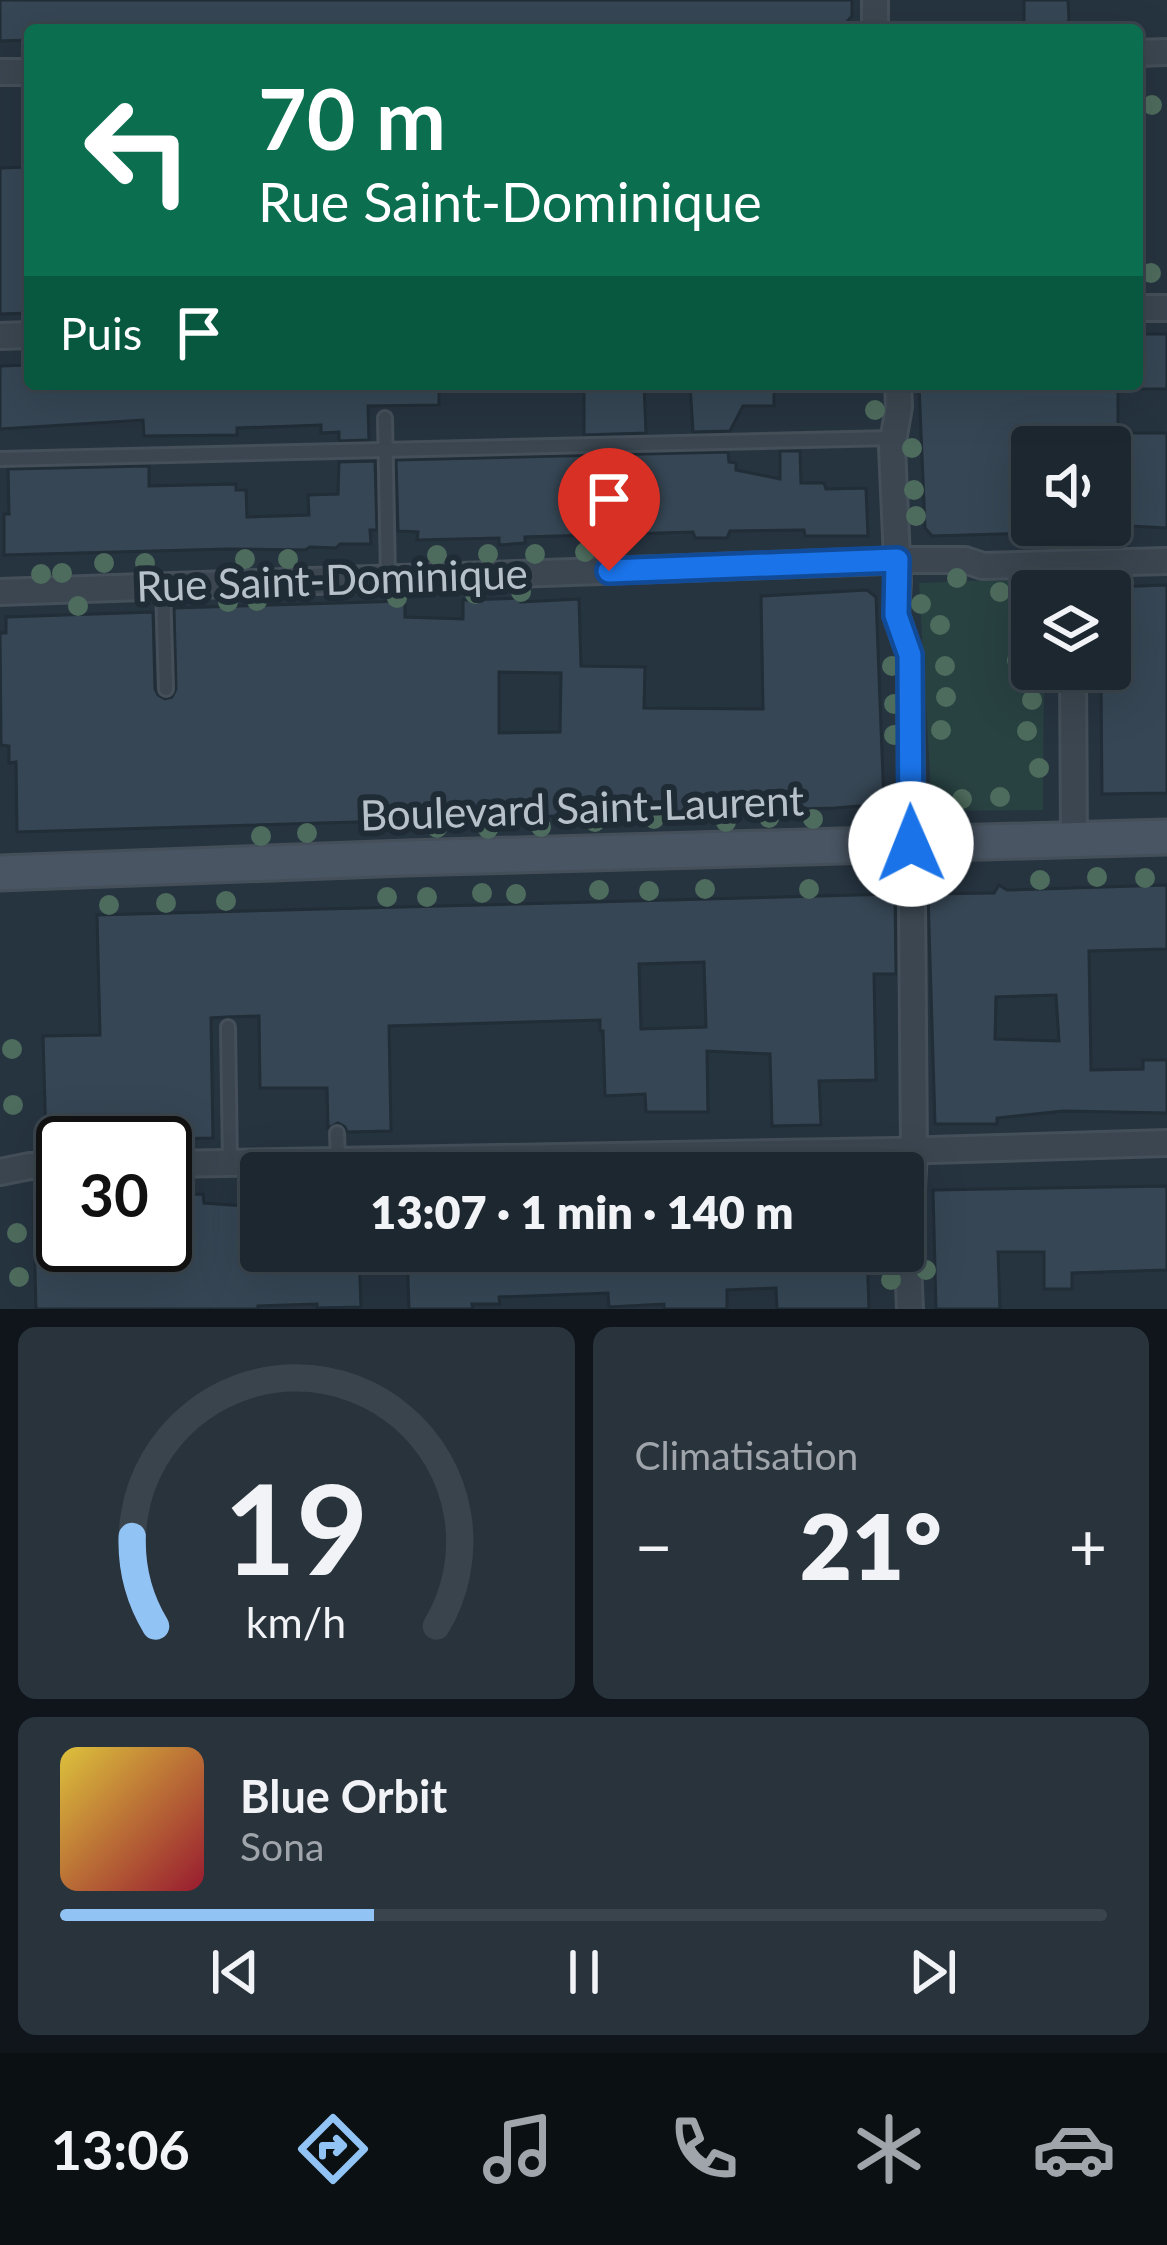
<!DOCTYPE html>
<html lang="fr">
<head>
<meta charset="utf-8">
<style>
	:root { --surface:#1c2730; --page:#29333c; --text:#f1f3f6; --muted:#a0a5ab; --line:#3a444c; --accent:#91c3f5 }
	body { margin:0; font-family:Lato,sans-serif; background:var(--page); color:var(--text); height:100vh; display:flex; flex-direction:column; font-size:45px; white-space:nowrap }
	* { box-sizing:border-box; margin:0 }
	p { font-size:39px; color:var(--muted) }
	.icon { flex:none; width:66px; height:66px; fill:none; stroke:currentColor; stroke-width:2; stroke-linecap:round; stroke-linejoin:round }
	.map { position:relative; height:1309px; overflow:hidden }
	.panel { display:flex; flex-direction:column; gap:18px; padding:18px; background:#0f151a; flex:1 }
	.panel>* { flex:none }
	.guide { position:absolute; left:24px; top:24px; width:1119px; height:366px; border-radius:12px; box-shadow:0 12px 48px #0002,0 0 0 3px var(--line); background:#0b6e4f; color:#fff; overflow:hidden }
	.tools { position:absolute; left:1011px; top:426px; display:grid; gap:24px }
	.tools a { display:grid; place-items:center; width:120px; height:120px; border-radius:12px; background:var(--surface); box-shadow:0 12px 48px #0002,0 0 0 3px var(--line); font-size:60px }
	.speed { position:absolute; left:36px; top:1116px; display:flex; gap:24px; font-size:60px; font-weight:700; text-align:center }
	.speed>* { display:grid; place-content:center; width:156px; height:156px; border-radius:50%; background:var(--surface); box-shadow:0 12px 48px #0002,0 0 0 3px var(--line); line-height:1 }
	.speed .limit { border:6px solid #111; border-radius:18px; background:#fff; color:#111 }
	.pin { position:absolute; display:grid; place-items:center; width:102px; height:102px; color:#fff; margin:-123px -51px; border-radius:50% 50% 50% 0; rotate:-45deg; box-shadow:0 0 12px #0007 }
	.pin .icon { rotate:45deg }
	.me { position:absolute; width:132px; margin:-66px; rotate:359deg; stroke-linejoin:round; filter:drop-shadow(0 0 9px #0008) }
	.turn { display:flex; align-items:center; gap:42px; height:252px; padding:0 36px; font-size:54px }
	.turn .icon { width:156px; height:156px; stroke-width:2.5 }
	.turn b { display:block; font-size:84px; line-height:102px }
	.then { display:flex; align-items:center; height:114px; padding:0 36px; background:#0003; gap:24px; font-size:45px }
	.big { font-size:90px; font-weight:800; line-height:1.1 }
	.panel .card { flex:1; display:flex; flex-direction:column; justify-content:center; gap:18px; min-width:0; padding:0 42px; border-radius:18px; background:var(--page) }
	.panel .dial { align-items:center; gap:0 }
	.dial svg { height:312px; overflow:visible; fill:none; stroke:var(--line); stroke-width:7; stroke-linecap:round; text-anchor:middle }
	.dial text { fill:var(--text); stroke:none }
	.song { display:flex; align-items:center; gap:36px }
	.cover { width:144px; height:144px; border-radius:18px; background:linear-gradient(135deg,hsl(50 70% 55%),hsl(350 70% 35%)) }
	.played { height:12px; border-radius:6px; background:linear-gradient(90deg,var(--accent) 30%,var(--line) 30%) }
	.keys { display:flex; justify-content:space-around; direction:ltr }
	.heat { display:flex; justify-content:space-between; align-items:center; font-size:66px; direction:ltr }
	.panel .tiles { flex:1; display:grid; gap:18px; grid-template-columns:1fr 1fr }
	.card:last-child { grid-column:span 2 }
	.trip { position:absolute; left:240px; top:1152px; width:684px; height:120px; border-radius:12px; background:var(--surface); box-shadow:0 12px 48px #0002,0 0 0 3px var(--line); font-weight:800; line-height:120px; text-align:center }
	.dock { display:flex; height:192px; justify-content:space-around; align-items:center; background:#0b1013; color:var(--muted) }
	.dock .icon { width:84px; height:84px }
	.dock .on { color:var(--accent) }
	.dock b { font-size:54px; color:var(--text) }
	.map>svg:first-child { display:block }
	.green { fill:#284141 }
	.building { fill:#364654; stroke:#212d37; stroke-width:3; fill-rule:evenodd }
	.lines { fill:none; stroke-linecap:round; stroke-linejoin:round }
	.lane-casing { stroke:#444f59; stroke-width:18 }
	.street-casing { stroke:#444f59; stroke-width:30 }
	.secondary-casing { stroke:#444f59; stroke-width:39 }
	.lane { stroke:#3b4650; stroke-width:12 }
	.street { stroke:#3b4650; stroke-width:24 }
	.secondary { stroke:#495563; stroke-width:33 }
	.tree { fill:#4e6c5d }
	.route-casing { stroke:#114b97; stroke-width:30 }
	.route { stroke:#1a73e8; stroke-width:21 }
	.labels { text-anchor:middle; stroke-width:12; stroke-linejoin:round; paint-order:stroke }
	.street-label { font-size:42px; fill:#b7c1ca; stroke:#1f2b35 }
</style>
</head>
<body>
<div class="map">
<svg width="1167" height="1309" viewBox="0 0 1167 1309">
	<rect width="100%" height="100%" fill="#263440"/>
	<polygon class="green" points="1045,578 1045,591 1032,591 1032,669 1044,669 1043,810 932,811 919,583"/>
	<g class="building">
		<polygon points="0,0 852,0 852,16 845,24 593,28 593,25 530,30 439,30 439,23 387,25 387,30 30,30 30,40 0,41"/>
		<polygon points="1024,0 1068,0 1069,21 1065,23 1065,28 1024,28"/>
		<polygon points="30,167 30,313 0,314 0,168"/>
		<rect x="1137" y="334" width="30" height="55"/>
		<polygon points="30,365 30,384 439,384 439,405 368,406 369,440 339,441 339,432 321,433 321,425 237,428 237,435 144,436 143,420 0,429 0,366"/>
		<polygon points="584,384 644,384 646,433 584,435"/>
		<polygon points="690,384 774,384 774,406 743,406 730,431 693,432"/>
		<polygon points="919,384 1118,384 1118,433 1167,433 1167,528 1131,526 1127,546 1110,546 1110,447 1032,447 1032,533 932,536 925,528"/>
		<polygon points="780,451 800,451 801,483 824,483 826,489 866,488 868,536 805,536 804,530 730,531 727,538 695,538 693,532 525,537 525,543 499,545 499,538 417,540 418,532 398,531 396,460 728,452 729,462 736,463 736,470 780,479"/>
		<polygon points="375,461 377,530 370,530 371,544 340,544 336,548 310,547 305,550 228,549 4,555 4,514 9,514 8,469 149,466 149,486 236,484 236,490 246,490 247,517 309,515 308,495 338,494 339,462"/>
		<polygon points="1167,585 1167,793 1102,794 1101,684 1110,684 1110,587"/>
		<path d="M 867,590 L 876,597 L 884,804 L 835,808 L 17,832 L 16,762 L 9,763 L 9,746 L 1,745 L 0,633 L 6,633 L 6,617 L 153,612 L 155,689 L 158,695 L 165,699 L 172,697 L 176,689 L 174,608 L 405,601 L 405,617 L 463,619 L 463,600 L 521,598 L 521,602 L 579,599 L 581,666 L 645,667 L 644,708 L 763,709 L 761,596 ZM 499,672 L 561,673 L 560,732 L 499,733 Z"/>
		<path d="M 999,885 L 1007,890 L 1167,885 L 1167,949 L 1089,951 L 1091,1070 L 1143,1069 L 1143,1060 L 1167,1060 L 1167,1113 L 1063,1111 L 997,1118 L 997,1124 L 935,1124 L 928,894 L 994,893 ZM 1056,995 L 1059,1041 L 995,1039 L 996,997 Z"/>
		<path d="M 895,894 L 896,974 L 874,974 L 876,1080 L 819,1081 L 821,1125 L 772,1126 L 770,1054 L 707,1051 L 708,1112 L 646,1112 L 645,1094 L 605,1096 L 603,1031 L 600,1031 L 600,1020 L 389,1026 L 391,1131 L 347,1132 L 345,1127 L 338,1123 L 328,1128 L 327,1088 L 260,1088 L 259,1016 L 227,1017 L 211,1018 L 213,1138 L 46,1142 L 43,1036 L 100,1035 L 97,915 ZM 704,962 L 706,1027 L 641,1029 L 639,964 Z"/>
		<polygon points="1167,1186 1167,1270 1072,1273 1072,1289 1044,1289 1044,1252 998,1252 1000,1309 936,1309 933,1190"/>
		<polygon points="203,1194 204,1203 261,1207 261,1251 359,1251 361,1307 317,1308 317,1304 258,1306 258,1309 36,1309 33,1200 63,1199 63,1245 165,1245 165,1195"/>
		<polygon points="407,1251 867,1251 869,1309 777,1309 776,1288 727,1290 727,1309 664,1309 664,1304 609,1307 608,1293 499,1297 500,1304 472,1304 473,1309 409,1309"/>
	</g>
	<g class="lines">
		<g class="lane-casing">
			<g id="lane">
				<polyline points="385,418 388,578"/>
				<polyline points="0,459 892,438"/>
				<polyline points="163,587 166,689"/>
				<polyline points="228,1027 230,1163"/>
				<polyline points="337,1133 338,1161"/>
			</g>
		</g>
		<g class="street-casing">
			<g id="street">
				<polyline points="875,30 875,0"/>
				<polyline points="1137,53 1167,52"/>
				<polyline points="0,72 30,72"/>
				<polyline points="1137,308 1167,308"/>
				<polyline points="0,336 30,335"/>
				<polyline points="898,384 899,407 892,447 898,581 896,615 910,655 914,1151 908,1263 910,1309"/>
				<polyline points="1072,591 1072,564"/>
				<polyline points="0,592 915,560 965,560 983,566 1167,561"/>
				<polyline points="1073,669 1074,839"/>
				<polyline points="165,1164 895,1151 1167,1143"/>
				<polyline points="0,1172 30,1166 63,1166"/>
			</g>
		</g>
		<g class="secondary-casing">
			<polyline id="secondary" points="0,873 406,858 1167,837"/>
		</g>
		<use href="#lane" class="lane"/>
		<use href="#street" class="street"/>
		<use href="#secondary" class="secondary"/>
	</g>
	<g class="tree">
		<circle cx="1152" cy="105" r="10"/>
		<circle cx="1151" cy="273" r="10"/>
		<circle cx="875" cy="410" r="10"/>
		<circle cx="912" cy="448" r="10"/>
		<circle cx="914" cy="490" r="10"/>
		<circle cx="916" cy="516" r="10"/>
		<circle cx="585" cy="552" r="10"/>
		<circle cx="488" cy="554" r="10"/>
		<circle cx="535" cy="554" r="10"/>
		<circle cx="437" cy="555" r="10"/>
		<circle cx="245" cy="559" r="10"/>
		<circle cx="288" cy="559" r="10"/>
		<circle cx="104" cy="563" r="10"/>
		<circle cx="145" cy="563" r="10"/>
		<circle cx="62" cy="573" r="10"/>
		<circle cx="41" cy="574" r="10"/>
		<circle cx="957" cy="578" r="10"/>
		<circle cx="521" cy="592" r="10"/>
		<circle cx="1000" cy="592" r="10"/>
		<circle cx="475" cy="594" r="10"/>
		<circle cx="397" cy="598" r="10"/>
		<circle cx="257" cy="601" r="10"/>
		<circle cx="228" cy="602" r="10"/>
		<circle cx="921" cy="604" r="10"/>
		<circle cx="78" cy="606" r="10"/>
		<circle cx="940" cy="625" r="10"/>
		<circle cx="1017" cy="660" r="10"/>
		<circle cx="892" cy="666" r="10"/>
		<circle cx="945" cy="666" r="10"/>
		<circle cx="946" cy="697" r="10"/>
		<circle cx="1032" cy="700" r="10"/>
		<circle cx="894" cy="704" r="10"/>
		<circle cx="941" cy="730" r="10"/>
		<circle cx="1027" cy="731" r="10"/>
		<circle cx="894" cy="735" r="10"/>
		<circle cx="1039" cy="768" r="10"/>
		<circle cx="1000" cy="797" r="10"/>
		<circle cx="962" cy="799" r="10"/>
		<circle cx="769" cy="818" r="10"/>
		<circle cx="654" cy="819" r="10"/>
		<circle cx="813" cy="819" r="10"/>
		<circle cx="595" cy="822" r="10"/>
		<circle cx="726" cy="822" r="10"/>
		<circle cx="541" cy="827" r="10"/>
		<circle cx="437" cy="828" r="10"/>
		<circle cx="488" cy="829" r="10"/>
		<circle cx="307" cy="833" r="10"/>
		<circle cx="261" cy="836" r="10"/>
		<circle cx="1097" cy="877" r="10"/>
		<circle cx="1145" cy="878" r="10"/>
		<circle cx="1040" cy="880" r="10"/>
		<circle cx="705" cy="889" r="10"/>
		<circle cx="809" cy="889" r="10"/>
		<circle cx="599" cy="890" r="10"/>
		<circle cx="649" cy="891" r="10"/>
		<circle cx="482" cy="893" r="10"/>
		<circle cx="516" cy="894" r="10"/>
		<circle cx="387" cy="897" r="10"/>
		<circle cx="427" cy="897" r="10"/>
		<circle cx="226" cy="901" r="10"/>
		<circle cx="166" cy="903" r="10"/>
		<circle cx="109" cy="905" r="10"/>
		<circle cx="12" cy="1049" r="10"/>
		<circle cx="13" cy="1105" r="10"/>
		<circle cx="17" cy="1233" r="10"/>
		<circle cx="926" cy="1270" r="10"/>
		<circle cx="19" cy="1277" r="10"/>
		<circle cx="891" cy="1280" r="10"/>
	</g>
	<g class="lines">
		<g class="route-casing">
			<polyline id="route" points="609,571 897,560 896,615 910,655 911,844"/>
		</g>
		<use href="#route" class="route"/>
	</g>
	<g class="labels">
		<g class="street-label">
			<text transform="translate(332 580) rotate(-2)" y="15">Rue Saint-Dominique</text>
			<text transform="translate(582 808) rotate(-2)" y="15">Boulevard Saint-Laurent</text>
		</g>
	</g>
</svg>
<div class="tools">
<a><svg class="icon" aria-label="sound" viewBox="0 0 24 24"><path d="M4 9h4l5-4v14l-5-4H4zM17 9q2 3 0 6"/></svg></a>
<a><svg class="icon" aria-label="layers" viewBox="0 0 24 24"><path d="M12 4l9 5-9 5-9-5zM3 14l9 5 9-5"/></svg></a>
</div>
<div class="speed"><div class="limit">30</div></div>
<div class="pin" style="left:609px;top:571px;background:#d93025"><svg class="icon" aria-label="arrive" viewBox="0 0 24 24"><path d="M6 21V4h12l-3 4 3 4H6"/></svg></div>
<svg class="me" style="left:911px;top:844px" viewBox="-20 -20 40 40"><circle r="19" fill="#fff"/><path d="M0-13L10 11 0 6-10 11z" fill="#1a73e8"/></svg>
<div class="trip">13:07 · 1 min · 140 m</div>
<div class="guide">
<div class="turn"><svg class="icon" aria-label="left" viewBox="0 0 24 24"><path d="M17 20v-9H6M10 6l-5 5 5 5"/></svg><div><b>70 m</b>Rue Saint-Dominique</div></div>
<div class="then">Puis<svg class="icon" aria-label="arrive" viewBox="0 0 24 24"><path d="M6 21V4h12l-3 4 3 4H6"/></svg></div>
</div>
</div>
<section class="panel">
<div class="tiles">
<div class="card dial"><svg viewBox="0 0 100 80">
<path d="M14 69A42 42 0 1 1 86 69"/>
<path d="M14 69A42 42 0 0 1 8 46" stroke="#91c3f5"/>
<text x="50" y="56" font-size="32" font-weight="700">19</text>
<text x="50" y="72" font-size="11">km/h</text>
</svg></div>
<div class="card"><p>Climatisation</p>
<div class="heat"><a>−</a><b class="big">21°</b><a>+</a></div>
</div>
<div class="card">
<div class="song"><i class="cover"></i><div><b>Blue Orbit</b><p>Sona</p></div></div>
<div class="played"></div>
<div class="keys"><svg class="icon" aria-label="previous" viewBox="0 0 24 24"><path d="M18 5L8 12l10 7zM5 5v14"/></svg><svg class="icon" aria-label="pause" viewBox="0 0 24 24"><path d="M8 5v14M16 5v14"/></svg><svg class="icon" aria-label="next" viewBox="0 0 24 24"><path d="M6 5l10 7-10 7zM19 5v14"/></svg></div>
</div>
</div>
</section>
<nav class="dock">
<b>13:06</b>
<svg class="icon on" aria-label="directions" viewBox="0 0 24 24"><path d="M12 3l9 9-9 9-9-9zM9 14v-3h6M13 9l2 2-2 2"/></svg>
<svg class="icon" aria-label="music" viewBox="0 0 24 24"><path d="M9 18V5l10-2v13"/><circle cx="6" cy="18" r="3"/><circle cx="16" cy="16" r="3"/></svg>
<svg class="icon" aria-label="phone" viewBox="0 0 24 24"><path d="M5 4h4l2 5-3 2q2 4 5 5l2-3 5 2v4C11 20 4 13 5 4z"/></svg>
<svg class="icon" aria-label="climate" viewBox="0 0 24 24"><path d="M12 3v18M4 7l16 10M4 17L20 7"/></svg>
<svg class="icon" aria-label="car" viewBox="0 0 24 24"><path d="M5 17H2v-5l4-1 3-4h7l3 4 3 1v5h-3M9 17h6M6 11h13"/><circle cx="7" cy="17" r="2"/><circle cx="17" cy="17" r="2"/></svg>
</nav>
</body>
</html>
